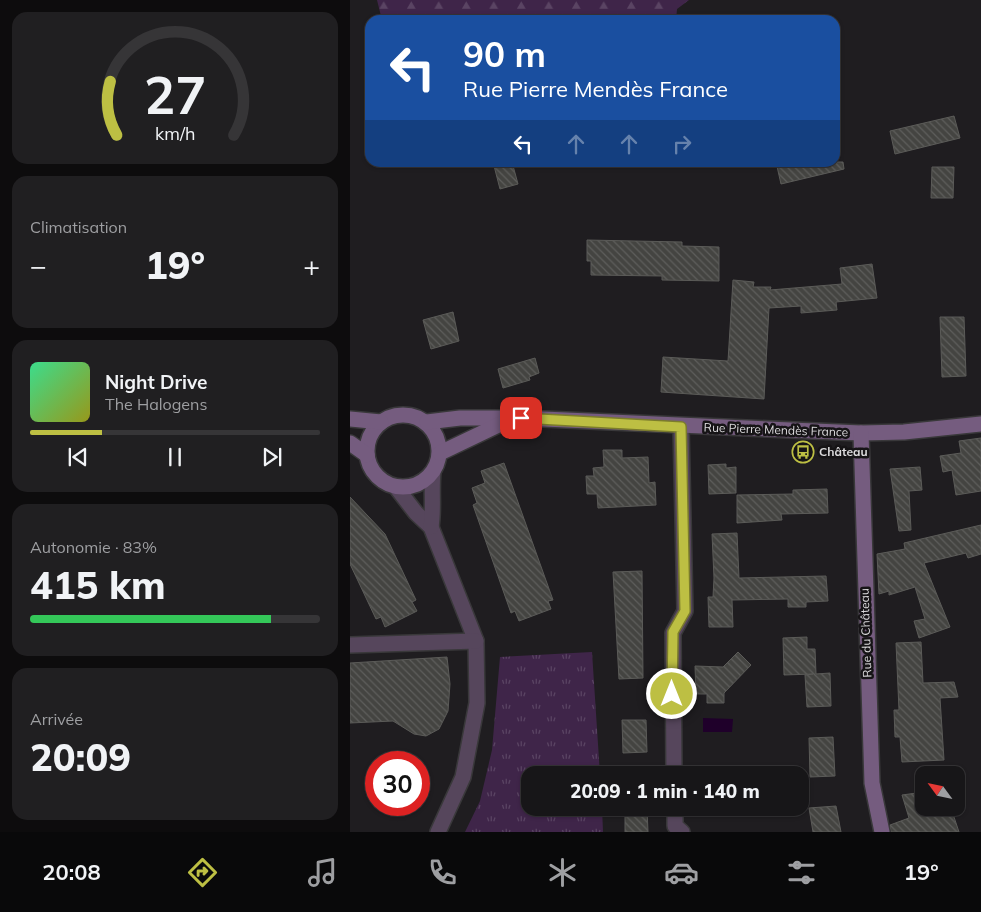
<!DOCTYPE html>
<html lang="fr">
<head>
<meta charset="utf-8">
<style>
	:root { --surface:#171618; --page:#201f21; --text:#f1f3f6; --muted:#9e9fa2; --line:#363537; --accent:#bdbf43 }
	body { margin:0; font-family:Mulish,sans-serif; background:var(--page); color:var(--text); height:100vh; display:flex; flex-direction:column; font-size:19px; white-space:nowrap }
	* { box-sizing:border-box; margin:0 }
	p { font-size:16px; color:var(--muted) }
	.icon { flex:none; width:28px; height:28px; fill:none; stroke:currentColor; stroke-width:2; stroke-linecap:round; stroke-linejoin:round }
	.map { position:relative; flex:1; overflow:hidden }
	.drawer { display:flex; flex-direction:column; gap:12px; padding:12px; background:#0d0c0d; width:350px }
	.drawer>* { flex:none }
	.banner { position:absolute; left:15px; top:15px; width:475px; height:152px; border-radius:15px; box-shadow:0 1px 4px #0004,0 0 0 1px var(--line); background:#1a4fa0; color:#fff; overflow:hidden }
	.needle { width:32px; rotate:303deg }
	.controls { position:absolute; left:565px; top:766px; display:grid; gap:10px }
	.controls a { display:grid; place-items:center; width:50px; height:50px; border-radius:10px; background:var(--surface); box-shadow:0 1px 4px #0004,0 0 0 1px var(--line); font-size:25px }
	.speed { position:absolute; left:15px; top:751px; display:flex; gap:10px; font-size:25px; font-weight:700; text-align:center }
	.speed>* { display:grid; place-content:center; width:65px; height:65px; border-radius:50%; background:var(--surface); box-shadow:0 1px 4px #0004,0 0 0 1px var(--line); line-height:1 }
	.speed .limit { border:8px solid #d22; background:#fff; color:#111 }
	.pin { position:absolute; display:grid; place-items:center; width:42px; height:42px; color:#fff; margin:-21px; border-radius:10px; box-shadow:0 2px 8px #0006 }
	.me { position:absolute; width:55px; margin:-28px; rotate:0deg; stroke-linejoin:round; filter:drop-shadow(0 0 4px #0008) }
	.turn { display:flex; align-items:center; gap:18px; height:105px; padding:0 15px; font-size:22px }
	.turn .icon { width:65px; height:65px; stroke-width:2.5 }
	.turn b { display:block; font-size:35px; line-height:42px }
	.lanes { display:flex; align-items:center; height:48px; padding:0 15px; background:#0003; justify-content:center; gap:25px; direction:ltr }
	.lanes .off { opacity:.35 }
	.big { font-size:38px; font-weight:800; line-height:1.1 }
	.drawer .card { flex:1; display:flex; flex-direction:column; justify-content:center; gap:8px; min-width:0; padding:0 18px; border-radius:15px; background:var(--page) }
	.drawer .dial { align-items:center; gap:0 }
	.dial svg { height:130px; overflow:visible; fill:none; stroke:var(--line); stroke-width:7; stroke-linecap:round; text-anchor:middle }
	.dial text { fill:var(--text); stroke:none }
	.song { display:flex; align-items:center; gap:15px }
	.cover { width:60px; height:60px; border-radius:8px; background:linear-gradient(135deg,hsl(150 70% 55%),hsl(60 70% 35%)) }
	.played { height:5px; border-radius:2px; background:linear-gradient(90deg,var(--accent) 25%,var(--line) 25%) }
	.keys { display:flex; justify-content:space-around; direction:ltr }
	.heat { display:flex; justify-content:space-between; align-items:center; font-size:28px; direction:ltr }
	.charge { height:8px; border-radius:4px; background:linear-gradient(90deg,#34c759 83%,var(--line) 0) }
	.trip { position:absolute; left:171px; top:766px; width:288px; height:50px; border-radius:15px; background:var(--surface); box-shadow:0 1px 4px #0004,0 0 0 1px var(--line); font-weight:800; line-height:50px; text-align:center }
	.tab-bar { display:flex; height:80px; justify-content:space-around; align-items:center; background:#09090a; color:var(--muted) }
	.tab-bar .icon { width:35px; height:35px }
	.tab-bar .selected { color:var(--accent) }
	.tab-bar b { font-size:22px; color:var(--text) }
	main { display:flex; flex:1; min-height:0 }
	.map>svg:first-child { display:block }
	.forest { fill:url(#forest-firs) }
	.park { fill:url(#park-tufts) }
	.water { fill:#1f002a }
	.building { fill:url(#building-back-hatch); stroke:#5b5b58 }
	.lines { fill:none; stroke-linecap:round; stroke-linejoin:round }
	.street-casing { stroke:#39383a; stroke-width:18 }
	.secondary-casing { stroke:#39383a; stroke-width:18 }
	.street { stroke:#56465c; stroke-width:15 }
	.secondary { stroke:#755c7f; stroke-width:15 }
	.route-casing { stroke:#7b7c2c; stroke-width:12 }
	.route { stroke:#bdbf43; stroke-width:9 }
	.labels { text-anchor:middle; stroke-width:5; stroke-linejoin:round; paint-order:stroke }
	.street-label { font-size:12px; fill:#dcdbdd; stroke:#161416 }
	.poi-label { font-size:12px; font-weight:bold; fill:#dcdbdd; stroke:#161416; text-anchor:start }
</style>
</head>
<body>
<main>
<section class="drawer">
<div class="card dial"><svg viewBox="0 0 100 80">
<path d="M14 69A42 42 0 1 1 86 69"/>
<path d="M14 69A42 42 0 0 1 10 36" stroke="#bdbf43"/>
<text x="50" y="56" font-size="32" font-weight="700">27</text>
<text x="50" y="72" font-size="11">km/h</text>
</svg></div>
<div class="card"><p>Climatisation</p>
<div class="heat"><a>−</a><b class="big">19°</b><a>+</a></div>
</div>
<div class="card">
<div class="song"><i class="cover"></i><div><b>Night Drive</b><p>The Halogens</p></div></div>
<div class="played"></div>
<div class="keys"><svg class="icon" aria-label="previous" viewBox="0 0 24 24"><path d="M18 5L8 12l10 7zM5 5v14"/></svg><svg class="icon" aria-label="pause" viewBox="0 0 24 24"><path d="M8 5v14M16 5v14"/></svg><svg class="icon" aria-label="next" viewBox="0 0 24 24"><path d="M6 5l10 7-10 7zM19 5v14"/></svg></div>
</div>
<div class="card"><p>Autonomie · 83%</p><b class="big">415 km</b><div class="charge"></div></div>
<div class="card"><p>Arrivée</p><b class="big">20:09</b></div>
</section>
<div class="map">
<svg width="631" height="832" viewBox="0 0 631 832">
	<defs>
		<pattern id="forest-firs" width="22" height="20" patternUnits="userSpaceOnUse" patternTransform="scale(1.25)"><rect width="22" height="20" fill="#3f2549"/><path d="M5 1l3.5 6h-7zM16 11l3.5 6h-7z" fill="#5a4463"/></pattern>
		<pattern id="park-tufts" width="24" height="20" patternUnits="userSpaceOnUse" patternTransform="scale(1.25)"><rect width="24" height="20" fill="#3f2549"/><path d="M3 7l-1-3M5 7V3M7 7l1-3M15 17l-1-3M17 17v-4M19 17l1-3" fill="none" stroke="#5a4463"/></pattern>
		<pattern id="building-back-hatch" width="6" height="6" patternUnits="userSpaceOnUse" patternTransform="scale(1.25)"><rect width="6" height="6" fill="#444441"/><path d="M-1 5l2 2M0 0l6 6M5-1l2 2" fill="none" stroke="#5e5e5c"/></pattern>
	</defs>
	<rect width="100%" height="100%" fill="#1f1d20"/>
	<polygon class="forest" points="27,0 339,0 327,9 326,20 32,20"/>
	<polygon class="park" points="242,652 250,775 180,775 180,808 252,808 253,832 115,832 130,801 142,750 150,657"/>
	<polygon class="water" points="353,718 383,719 382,732 353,732"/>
	<g class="building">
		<polygon points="604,116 610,138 545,154 540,131"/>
		<polygon points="143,162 162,162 168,184 150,189"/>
		<polygon points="426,162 493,162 494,169 431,184"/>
		<polygon points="582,167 604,167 603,198 581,198"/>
		<polygon points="237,240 332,242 332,246 369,247 369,281 312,280 312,276 241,275 241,261 237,261"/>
		<polygon points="522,264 527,298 486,302 487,310 451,313 451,306 419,308 414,399 311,392 313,357 378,361 383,280 404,282 403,287 421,287 420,290 492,284 490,268"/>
		<polygon points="103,312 109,341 81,349 73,320"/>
		<polygon points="590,317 614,317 616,376 592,377"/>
		<polygon points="185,358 189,373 179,377 180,380 153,388 148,369"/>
		<polygon points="631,438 631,491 606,495 602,470 593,472 590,456 611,453 609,441"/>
		<polygon points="253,450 272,450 272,458 298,457 299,483 305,482 306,505 248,508 247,494 237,494 236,476 244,476 243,468 254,467"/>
		<polygon points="154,463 203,600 198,601 201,609 169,621 165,611 161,613 123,505 127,503 122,488 135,483 131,471"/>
		<polygon points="376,464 376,468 386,467 386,493 359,494 358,465"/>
		<polygon points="570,467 572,490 559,491 561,530 549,531 540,469"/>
		<polygon points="477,489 478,513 431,514 432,520 387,523 387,495 443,494 443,490"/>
		<polygon points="0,497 35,534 66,600 62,602 67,611 35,627 31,617 26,619 0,564"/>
		<polygon points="631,525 631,554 618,558 616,553 574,563 600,627 569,638 564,621 575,619 565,587 539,595 539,591 529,594 527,554 555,549 554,543"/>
		<polygon points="387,533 389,578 476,576 478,601 456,602 456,607 438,607 438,599 382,600 383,627 359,627 358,597 363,597 364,578 362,534"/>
		<polygon points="292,571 293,678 269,679 263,572"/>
		<polygon points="457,637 457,649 465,649 466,674 480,673 481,706 457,707 455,675 463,674 434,675 433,638"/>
		<polygon points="571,642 573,683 604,682 608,697 590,698 594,760 552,762 550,737 545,737 544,710 549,710 546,643"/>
		<polygon points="388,652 401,665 374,693 374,703 357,703 357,694 346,694 345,666 373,667"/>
		<polygon points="97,657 100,684 98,711 89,729 76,736 64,734 43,721 0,723 0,663"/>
		<polygon points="272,720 296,720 297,752 273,753"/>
		<polygon points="483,737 485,776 460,777 459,738"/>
		<polygon points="574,792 574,808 601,808 609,832 541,832 540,825 559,818 552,795"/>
		<polygon points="486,806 491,832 463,832 459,808"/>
		<polygon points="275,808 297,808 298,832 275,832"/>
	</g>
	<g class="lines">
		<g class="street-casing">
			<g id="street">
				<polyline points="46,487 66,513 81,527 126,641 127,703 113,777 88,832"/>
				<path d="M 81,527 C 84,509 81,491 83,472"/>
				<polyline points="0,645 126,641"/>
				<polyline points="324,775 323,633 335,611 331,427"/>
				<polyline points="325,808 325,826 332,832"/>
			</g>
		</g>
		<g class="secondary-casing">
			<g id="secondary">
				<circle cx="53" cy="451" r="36"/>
				<polyline points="0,419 31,422"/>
				<polyline points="77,422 110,418 171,418 511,433 554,432 631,424"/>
				<polyline points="511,433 522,783 532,832"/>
				<polyline points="0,443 17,455"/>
				<polyline points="90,453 159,420"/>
			</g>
		</g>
		<use href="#street" class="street"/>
		<use href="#secondary" class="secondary"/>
	</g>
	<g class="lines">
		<g class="route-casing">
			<polyline id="route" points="171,418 331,427 335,611 323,632 322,694"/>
		</g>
		<use href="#route" class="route"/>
	</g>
	<defs>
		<g id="bus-ring" transform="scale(1.125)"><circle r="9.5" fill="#161416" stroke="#bdbf43" stroke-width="1.5"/><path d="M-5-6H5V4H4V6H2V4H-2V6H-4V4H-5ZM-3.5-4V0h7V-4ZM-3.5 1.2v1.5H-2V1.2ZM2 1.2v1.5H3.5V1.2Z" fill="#bdbf43"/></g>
	</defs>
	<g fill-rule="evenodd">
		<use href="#bus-ring" x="453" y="452"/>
	</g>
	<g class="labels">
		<g class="street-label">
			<text transform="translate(426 430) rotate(2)" y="4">Rue Pierre Mendès France</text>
			<text transform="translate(516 633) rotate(-92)" y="4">Rue du Château</text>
		</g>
		<g class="poi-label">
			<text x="469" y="456">Château</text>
		</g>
	</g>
</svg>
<div class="controls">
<a><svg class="needle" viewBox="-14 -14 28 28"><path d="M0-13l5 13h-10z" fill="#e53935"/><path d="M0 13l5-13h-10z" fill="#9e9fa2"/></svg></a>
</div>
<div class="speed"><div class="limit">30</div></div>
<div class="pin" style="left:171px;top:418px;background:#d93025"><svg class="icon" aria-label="arrive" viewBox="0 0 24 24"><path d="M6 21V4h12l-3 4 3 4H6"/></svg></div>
<svg class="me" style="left:322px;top:694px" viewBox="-20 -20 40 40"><circle r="17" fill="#bdbf43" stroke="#fff" stroke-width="3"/><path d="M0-11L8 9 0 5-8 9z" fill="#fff"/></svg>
<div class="trip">20:09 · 1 min · 140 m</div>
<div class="banner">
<div class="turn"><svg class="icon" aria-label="left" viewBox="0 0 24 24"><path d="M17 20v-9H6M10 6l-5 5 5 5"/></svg><div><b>90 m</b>Rue Pierre Mendès France</div></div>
<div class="lanes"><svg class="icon" aria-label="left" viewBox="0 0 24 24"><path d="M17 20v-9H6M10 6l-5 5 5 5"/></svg><svg class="icon off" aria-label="ahead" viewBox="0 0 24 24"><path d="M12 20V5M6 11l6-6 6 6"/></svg><svg class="icon off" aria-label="ahead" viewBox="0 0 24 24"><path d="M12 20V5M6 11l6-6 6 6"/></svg><svg class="icon off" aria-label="right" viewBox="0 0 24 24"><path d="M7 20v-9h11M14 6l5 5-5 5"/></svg></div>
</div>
</div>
</main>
<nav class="tab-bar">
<b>20:08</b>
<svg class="icon selected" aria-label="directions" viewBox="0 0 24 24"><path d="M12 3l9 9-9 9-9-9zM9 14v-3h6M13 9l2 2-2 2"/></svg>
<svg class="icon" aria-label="music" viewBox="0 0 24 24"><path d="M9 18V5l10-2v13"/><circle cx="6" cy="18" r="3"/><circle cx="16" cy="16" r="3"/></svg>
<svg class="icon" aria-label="phone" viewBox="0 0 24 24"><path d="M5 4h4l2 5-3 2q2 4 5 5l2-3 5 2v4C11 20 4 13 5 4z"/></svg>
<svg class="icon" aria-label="climate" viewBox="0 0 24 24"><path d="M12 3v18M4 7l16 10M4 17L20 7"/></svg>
<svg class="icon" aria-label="car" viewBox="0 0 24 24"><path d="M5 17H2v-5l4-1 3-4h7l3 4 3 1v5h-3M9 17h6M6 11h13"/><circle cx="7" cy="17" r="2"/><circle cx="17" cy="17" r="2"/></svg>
<svg class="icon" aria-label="filters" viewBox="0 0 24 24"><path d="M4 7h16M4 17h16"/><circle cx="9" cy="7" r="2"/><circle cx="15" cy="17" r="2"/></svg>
<b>19°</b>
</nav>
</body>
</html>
